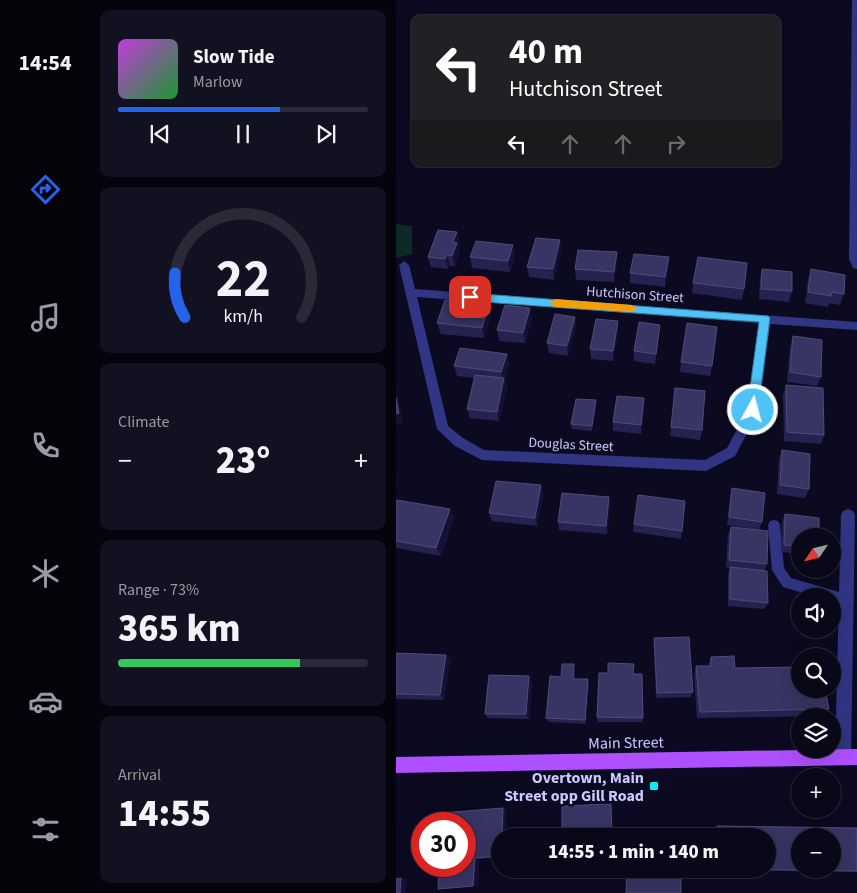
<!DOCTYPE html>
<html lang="en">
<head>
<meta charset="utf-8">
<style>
	:root { --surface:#090818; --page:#121121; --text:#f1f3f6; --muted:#999aa2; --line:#292937; --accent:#2563eb }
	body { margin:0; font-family:"Source Sans 3",sans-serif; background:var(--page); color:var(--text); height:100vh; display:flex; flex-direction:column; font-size:19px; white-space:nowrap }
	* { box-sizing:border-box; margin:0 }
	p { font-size:16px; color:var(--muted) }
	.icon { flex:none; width:28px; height:28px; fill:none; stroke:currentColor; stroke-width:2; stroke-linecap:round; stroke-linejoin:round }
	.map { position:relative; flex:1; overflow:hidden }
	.details { display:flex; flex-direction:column; gap:10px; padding:10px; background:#05040d; width:306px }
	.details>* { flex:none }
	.banner { position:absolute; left:15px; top:15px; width:370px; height:152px; border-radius:10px; box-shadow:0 5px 20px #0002,0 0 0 1px var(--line); background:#202124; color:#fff; overflow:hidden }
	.needle { width:32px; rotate:235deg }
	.controls { position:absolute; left:395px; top:528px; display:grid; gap:10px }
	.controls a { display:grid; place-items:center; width:50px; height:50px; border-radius:50%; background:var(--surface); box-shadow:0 5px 20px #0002,0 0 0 1px var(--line); font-size:25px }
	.speed { position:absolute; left:15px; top:812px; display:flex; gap:10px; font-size:25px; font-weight:700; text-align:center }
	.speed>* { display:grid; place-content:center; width:65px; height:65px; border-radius:50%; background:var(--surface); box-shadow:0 5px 20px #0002,0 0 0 1px var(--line); line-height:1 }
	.speed .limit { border:8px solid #d22; background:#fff; color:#111 }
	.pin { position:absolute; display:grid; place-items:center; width:42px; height:42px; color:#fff; margin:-21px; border-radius:10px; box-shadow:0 2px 8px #0006 }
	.me { position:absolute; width:55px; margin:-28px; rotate:7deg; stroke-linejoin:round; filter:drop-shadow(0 0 4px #0008) }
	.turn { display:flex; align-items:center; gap:18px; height:105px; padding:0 15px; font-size:22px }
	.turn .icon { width:65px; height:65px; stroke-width:2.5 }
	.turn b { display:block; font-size:35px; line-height:42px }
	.lanes { display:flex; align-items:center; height:48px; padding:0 15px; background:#0003; justify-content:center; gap:25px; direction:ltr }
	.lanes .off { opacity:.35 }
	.big { font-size:38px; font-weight:800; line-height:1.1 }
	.details .widget { flex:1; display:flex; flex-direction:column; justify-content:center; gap:8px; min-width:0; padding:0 18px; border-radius:10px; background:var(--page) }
	.details .dial { align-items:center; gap:0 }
	.dial svg { height:130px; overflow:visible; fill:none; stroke:var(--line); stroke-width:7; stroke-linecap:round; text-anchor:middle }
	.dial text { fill:var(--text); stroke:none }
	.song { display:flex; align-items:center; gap:15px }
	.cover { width:60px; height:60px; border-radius:8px; background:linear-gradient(135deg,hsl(290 70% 55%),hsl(130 70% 35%)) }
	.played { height:5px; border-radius:2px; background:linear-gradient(90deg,var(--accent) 65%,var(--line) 65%) }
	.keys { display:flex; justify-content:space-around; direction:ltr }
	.heat { display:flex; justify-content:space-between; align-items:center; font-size:28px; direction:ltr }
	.charge { height:8px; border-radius:4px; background:linear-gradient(90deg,#34c759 73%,var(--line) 0) }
	.trip { position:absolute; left:95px; top:828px; width:285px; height:50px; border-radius:25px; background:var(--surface); box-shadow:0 5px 20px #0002,0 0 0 1px var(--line); font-weight:800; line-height:50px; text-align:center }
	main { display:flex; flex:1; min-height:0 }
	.tab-bar { display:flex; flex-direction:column; width:90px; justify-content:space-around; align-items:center; background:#04030a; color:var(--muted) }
	.tab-bar .icon { width:35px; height:35px }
	.tab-bar .on { color:var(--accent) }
	.tab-bar b { font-size:22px; color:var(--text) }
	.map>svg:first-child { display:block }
	.green { fill:#0d2a27 }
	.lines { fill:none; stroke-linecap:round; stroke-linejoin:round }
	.service { fill:#303584; fill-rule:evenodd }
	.minor { fill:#303584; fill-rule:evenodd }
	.primary { fill:#ae50ff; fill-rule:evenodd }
	.wall { fill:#262250 }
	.shaded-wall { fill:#141135 }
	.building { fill:#383463; stroke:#4f4b7b; fill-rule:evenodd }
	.route { fill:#4fc3f7; stroke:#337fa1 }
	.slow { fill:#f59e0b }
	.poi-dot { fill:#00f2f4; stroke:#0c0a20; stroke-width:2 }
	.labels { text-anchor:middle; stroke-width:5; stroke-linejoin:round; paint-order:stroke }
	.street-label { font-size:14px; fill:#cbc9ff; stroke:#0c0a20 }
	.near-street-label { font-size:16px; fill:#cbc9ff; stroke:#0c0a20 }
	.near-poi-label { font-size:16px; font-weight:bold; fill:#cbc9ff; stroke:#0c0a20; text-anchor:end }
</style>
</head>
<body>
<main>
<nav class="tab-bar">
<b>14:54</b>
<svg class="icon on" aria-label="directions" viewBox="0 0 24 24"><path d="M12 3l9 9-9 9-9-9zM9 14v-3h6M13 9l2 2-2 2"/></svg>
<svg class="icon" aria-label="music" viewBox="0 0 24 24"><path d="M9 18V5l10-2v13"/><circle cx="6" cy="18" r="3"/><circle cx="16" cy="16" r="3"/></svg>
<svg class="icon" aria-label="phone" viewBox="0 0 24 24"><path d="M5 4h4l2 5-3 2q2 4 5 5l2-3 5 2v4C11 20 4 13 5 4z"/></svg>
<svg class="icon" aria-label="climate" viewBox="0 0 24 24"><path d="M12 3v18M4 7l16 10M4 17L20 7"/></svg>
<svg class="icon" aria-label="car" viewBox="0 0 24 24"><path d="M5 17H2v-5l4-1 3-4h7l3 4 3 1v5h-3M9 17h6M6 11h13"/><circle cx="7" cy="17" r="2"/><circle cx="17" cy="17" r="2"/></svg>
<svg class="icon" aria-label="filters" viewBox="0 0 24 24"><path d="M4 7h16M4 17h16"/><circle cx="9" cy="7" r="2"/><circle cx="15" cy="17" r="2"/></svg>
</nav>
<section class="details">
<div class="widget">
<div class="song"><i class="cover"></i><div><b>Slow Tide</b><p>Marlow</p></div></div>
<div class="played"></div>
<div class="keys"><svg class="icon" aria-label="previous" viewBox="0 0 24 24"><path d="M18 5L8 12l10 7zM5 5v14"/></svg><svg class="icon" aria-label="pause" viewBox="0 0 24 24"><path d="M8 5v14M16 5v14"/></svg><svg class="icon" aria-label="next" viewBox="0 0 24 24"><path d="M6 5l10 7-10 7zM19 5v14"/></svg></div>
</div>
<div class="widget dial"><svg viewBox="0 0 100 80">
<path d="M14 69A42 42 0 1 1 86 69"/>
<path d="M14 69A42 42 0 0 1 8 42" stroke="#2563eb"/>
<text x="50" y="56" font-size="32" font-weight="700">22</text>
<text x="50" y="72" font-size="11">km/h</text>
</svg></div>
<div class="widget"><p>Climate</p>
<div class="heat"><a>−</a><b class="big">23°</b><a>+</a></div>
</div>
<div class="widget"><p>Range · 73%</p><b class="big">365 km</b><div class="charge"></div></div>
<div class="widget"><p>Arrival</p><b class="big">14:55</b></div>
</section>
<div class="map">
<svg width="461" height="893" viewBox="0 0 461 893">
	<rect width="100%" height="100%" fill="#0c0a20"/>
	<polygon class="green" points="0,224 16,226 16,254 0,258"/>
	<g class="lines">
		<polygon class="service" points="378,520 382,521 384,525 388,568 395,578 457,596 458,600 457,604 452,606 436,602 436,596 417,596 387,587 376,570 372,525 374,521"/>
		<g class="minor">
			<polygon points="456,0 461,0 461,269 457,268 453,259"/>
			<path d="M 8,261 L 13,265 L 19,289 L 461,322 L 461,330 L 374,324 L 363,411 L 339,456 L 310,471 L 86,460 L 59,446 L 41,429 L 3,265 ZM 21,297 L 363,323 L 351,411 L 331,448 L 309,460 L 88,450 L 67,438 L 52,426 Z"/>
			<polygon points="452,509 457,511 459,515 455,757 453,763 447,765 441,763 439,757 445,515 447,511"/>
		</g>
		<polygon class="primary" points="461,749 461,765 0,773 0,757"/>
	</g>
	<g class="wall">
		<polygon points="61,232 64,243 62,248 63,254 59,266 54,266 52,269 35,267 32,257"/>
		<polygon points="165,251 158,280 133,277 131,267"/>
		<polygon points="221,252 221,263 218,282 180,280 179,269"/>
		<polygon points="119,256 114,272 76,268 74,257"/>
		<polygon points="272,268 269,287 234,283 234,273"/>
		<polygon points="366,269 396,291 393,302 363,299 364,280"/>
		<polygon points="415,269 448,294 444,305 433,303 432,307 409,303 412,280"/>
		<polygon points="297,283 348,289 346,300 296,293"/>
		<polygon points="93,305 95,315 88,338 45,334 41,323"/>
		<polygon points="179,317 180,327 172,356 153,353 151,343"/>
		<polygon points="136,318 129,343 103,341 101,330"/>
		<polygon points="222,331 217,361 195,359 194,349"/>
		<polygon points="263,335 259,364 238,361 238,351"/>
		<polygon points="397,336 425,377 421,386 391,382 394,346"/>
		<polygon points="111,354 113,364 109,378 111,388 103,421 74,418 71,409 79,378 61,376 58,366"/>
		<polygon points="285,362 316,366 314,376 284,372"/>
		<polygon points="390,385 428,435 425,444 388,441 387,395"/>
		<polygon points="279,388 306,430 304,440 274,436"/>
		<polygon points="248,398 248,408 245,434 217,431 217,422"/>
		<polygon points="200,405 196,431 176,429 175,424"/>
		<polygon points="386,450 413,489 409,498 381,494 383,459"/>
		<polygon points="145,485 147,494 141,526 96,521 93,513"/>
		<polygon points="336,488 366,522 363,530 331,525 334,497"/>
		<polygon points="0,503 58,517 45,556 0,548"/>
		<polygon points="214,505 211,534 163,530 162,522"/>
		<polygon points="389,514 404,536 404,554 385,552 386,522"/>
		<polygon points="238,524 286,531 285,539 237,532"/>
		<polygon points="335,527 371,564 368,570 372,603 368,609 332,606 332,575 334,568 330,567 332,534"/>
		<polygon points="258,638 297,692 295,697 260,698 258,644"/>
		<polygon points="0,653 50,655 54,660 48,700 0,699"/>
		<polygon points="315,657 339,668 433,709 426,716 301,718 298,674 300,666 312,666"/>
		<polygon points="178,664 179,670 179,679 192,679 193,685 190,724 152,722 150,718 165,677"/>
		<polygon points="212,673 237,674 247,718 246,722 202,722 201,717"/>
		<polygon points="136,681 133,719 92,718 89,714"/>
		<polygon points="107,808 110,810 104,836 104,857 83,859 82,886 42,889"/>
		<polygon points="321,826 461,828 461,872 321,870 321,869 371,869 371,836 319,836 319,828"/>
		<polygon points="217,869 217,872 168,875 166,874"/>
	</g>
	<g class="shaded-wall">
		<polygon points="61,232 64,243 62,248 63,254 59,266 56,256 57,242"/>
		<polygon points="164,240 165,251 158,280 157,269"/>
		<polygon points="117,245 119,256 114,272 112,261"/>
		<polygon points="221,252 221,263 218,282 218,272"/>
		<polygon points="51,255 54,266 52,269 49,259"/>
		<polygon points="273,257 272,268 269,287 269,277"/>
		<polygon points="93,305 95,315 88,338 86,328"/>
		<polygon points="134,308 136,318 129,343 127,333"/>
		<polygon points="179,317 180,327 172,356 171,346"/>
		<polygon points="222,321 222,331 217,361 217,351"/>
		<polygon points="111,354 113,364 109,378 111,388 103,421 101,412 107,382 105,372"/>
		<polygon points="0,386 7,423 0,425"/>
		<polygon points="248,398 248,408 245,434 245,425"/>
		<polygon points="200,400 200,405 196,431 196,426"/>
		<polygon points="0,473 2,485 0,485"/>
		<polygon points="145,485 147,494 141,526 139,518"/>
		<polygon points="213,497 214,505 211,534 210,526"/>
		<polygon points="54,509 58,517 45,556 40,548"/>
		<polygon points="50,655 54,660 48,700 44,695"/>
		<polygon points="178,664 179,670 178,684 177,679"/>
		<polygon points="133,676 136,681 133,719 130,714"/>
		<polygon points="192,679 193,685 190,724 189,720"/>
		<polygon points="107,808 110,810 110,836 106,836"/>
		<polygon points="79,858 83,859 82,886 77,886"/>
		<polygon points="5,878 11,879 10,893 4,893"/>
	</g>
	<g class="building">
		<polygon points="42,230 61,232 57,242 61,243 56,256 51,255 49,259 32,257"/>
		<polygon points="140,238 164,240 157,269 131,267"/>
		<polygon points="80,241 117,245 112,261 74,257"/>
		<polygon points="182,250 221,252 218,272 179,269"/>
		<polygon points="238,254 273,257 269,277 234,273"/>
		<polygon points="302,257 351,263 348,289 297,283"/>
		<polygon points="366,269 396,272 396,291 365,289"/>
		<polygon points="415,269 449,275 448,294 436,292 435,296 412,292"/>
		<polygon points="49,300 93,305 86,328 41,323"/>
		<polygon points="109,305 134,308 127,333 101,330"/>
		<polygon points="159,314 179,317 171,346 151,343"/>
		<polygon points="200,319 222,321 217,351 194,349"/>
		<polygon points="243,322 264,325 260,354 238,351"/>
		<polygon points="291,323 321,327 316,366 285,362"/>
		<polygon points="397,336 426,340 425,377 394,372"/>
		<polygon points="64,348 111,354 105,372 58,366"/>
		<polygon points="79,375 108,378 101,412 71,409"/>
		<polygon points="390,385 427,388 428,435 391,432"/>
		<polygon points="279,388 309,391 306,430 275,427"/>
		<polygon points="221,396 248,398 245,425 217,422"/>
		<polygon points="0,398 3,413 0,414"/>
		<polygon points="180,399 200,400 196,426 175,424"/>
		<polygon points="386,450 414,454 413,489 384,485"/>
		<polygon points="100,481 145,485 139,518 93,513"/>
		<polygon points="336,488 369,493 366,522 333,517"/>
		<polygon points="166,493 213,497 210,526 162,522"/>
		<polygon points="242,495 289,501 286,531 238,524"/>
		<polygon points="1,500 54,509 40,548 0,541 0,503"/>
		<polygon points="389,514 423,518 423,536 404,536 404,546 388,545"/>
		<polygon points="335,527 372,531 371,564 333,560"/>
		<polygon points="334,567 371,571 372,603 334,599"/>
		<polygon points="293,637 297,692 261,693 258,638"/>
		<polygon points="0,653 50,655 44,695 0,694"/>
		<polygon points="338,656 339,668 404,667 404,689 429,689 433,709 304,712 300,666 315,666 315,657"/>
		<polygon points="212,663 238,664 237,674 246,674 247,718 201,717 203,673 212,673"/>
		<polygon points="166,664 178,664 177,679 192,679 189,720 150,718 154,676 165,677"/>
		<polygon points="93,675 133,676 130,714 89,714"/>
		<polygon points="215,804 216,836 166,836 166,806"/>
		<polygon points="107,808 106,836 104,836 104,856 79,858 77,886 42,889 43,866 69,866 69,824 45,824 46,813"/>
		<path d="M 321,826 L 461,828 L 461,871 L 323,869 L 371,869 L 371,836 L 322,836 ZM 404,836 L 436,836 L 436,869 L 404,869 Z"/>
		<polygon points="166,869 217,869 217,871 166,874"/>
		<polygon points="231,869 285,869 285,893 230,893"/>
		<polygon points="5,878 4,893 0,893 0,879"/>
	</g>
	<polygon class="route" points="74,293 372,316 374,318 362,410 357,415 351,410 363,322 74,301 69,297"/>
	<polygon class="slow" points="159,299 236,305 241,309 236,312 159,307 154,303"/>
	<rect class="poi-dot" x="253" y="781" width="10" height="10" rx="2.5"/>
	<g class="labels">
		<g class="street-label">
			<text transform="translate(239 294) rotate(4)" y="5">Hutchison Street</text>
			<text transform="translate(175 444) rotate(3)" y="5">Douglas Street</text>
		</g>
		<g class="near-street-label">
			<text transform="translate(230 742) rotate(-1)" y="6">Main Street</text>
		</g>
		<g class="near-poi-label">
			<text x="248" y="783">Overtown, Main<tspan x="248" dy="18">Street opp Gill Road</tspan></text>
		</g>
	</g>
</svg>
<div class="controls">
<a><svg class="needle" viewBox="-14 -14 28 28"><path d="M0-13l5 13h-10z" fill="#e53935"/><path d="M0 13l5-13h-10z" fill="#999aa2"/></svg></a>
<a><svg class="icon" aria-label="sound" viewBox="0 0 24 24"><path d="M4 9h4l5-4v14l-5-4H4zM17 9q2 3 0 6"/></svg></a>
<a><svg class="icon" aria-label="search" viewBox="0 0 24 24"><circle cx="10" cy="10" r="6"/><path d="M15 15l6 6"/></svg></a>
<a><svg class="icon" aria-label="layers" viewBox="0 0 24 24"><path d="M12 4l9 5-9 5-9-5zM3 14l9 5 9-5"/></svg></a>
<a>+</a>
<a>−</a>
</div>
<div class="speed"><div class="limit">30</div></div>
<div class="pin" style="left:74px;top:297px;background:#d93025"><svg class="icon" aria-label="arrive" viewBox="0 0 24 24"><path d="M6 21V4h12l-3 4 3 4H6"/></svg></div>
<svg class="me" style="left:357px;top:410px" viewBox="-20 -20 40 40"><circle r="17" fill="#4fc3f7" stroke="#fff" stroke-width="3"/><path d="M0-11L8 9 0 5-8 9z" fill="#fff"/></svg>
<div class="trip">14:55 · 1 min · 140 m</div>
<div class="banner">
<div class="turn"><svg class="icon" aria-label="left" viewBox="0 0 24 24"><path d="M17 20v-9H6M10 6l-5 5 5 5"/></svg><div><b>40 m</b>Hutchison Street</div></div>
<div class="lanes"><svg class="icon" aria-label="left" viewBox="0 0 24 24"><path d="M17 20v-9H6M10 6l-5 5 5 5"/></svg><svg class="icon off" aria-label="ahead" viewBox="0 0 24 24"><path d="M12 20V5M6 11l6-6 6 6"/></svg><svg class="icon off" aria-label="ahead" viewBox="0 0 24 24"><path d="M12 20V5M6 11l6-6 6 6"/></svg><svg class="icon off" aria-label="right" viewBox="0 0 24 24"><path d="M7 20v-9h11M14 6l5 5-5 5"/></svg></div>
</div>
</div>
</main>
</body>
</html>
